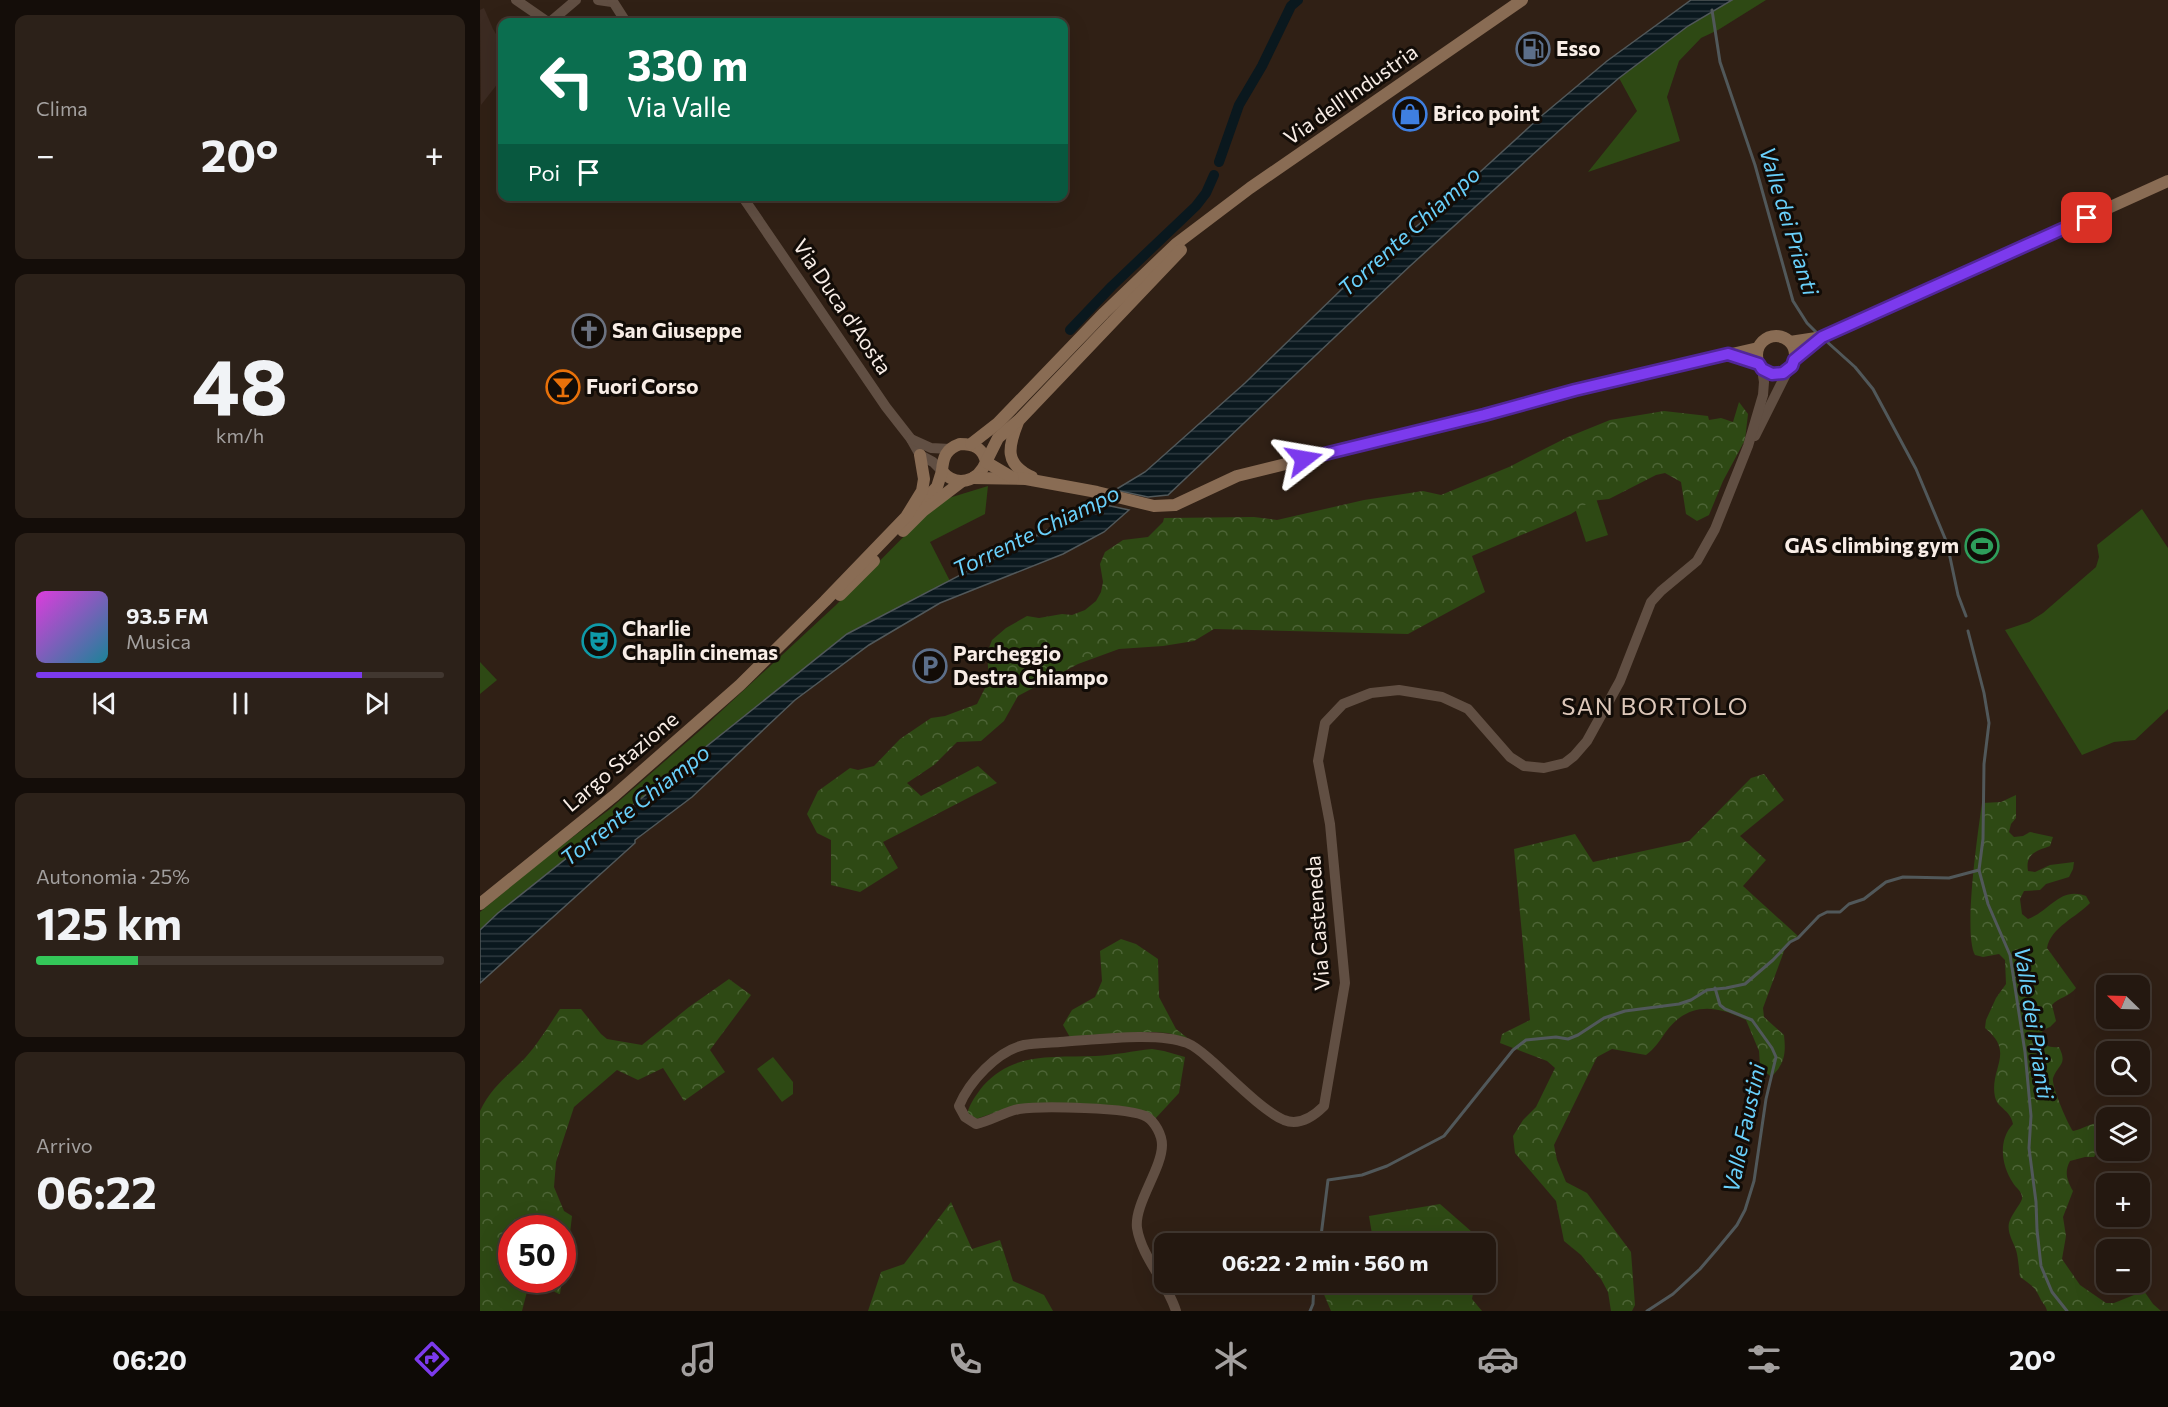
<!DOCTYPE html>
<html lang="it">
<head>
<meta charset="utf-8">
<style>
	:root { --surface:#241810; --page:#2c2119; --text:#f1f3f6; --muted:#a3a09f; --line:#413730; --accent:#7c3aed }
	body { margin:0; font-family:Commissioner,sans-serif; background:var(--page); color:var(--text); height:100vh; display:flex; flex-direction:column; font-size:22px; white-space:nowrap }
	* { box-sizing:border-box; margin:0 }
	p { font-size:20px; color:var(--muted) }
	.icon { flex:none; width:33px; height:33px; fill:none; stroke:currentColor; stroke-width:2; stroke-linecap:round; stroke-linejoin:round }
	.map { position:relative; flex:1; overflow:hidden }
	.drawer { display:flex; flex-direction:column; gap:15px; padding:15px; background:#140d09; width:480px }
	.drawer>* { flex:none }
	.banner { position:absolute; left:18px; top:18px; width:570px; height:183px; border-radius:12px; box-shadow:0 6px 24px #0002,0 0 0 2px var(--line); background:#0b6e4f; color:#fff; overflow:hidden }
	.needle { width:39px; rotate:293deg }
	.controls { position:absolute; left:1616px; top:975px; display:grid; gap:12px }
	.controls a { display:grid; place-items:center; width:54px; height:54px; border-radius:12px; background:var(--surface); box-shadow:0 6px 24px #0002,0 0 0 2px var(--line); font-size:30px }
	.speed { position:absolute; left:18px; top:1215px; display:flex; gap:12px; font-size:30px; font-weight:700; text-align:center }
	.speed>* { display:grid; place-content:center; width:78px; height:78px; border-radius:50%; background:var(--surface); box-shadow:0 6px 24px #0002,0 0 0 2px var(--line); line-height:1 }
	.speed .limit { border:9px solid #d22; background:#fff; color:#111 }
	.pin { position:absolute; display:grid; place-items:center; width:51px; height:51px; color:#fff; margin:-26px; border-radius:12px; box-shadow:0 3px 9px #0006 }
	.me { position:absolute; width:66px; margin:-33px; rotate:76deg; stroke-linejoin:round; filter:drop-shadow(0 0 4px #0008) }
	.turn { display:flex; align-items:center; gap:21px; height:126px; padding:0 30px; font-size:27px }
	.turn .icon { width:78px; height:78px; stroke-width:2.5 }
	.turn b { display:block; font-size:42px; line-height:51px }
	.then { display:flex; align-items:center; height:57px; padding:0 30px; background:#0003; gap:12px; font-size:22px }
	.big { font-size:45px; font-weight:700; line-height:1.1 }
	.drawer .card { flex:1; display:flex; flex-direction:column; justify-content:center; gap:9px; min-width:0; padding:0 21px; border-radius:12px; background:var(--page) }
	.drawer .dial { align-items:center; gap:0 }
	.dial b { font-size:78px; line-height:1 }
	.song { display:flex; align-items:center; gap:18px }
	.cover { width:72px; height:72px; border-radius:9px; background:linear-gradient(135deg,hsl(300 70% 55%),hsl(190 70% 35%)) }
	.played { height:6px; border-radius:3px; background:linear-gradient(90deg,var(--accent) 80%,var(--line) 80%) }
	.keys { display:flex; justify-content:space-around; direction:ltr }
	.heat { display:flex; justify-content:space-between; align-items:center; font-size:33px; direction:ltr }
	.charge { height:9px; border-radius:4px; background:linear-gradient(90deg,#34c759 25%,var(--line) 0) }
	.trip { position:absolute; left:674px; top:1233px; width:342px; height:60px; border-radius:12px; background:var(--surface); box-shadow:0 6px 24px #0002,0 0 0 2px var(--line); font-weight:700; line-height:60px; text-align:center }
	.tabs { display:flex; height:96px; justify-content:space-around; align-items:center; background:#0e0a06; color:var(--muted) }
	.tabs .icon { width:42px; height:42px }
	.tabs .current { color:var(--accent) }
	.tabs b { font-size:27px; color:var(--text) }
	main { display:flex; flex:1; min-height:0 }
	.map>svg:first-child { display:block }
	.education { fill:#3c2b22 }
	.green { fill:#2e4914 }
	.forest { fill:url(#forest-crowns) }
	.water { fill:url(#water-rules); stroke:#51585a; stroke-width:1.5 }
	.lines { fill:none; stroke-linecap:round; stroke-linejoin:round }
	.stream { stroke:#51585a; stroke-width:3 }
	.canal { stroke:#0a181e; stroke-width:10 }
	.tertiary { stroke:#614f43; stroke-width:10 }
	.secondary { stroke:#896c54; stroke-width:12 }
	.route-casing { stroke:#51269a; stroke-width:15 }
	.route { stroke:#7c3aed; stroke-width:10 }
	.labels { text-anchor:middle; stroke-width:6; stroke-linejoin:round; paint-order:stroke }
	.poi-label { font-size:21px; font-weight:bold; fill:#f8ede6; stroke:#120c07; text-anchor:start }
	.street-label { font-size:21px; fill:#f8ede6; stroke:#120c07 }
	.water-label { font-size:22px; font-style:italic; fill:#69d0fb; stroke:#120c07 }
	.quarter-label { font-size:24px; letter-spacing:1.5px; fill:#dcc7b9; stroke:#120c07 }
</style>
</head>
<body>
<main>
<section class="drawer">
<div class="card"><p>Clima</p>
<div class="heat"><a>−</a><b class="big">20°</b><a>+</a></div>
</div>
<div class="card dial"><b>48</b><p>km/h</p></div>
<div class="card">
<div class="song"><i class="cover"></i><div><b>93.5 FM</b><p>Musica</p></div></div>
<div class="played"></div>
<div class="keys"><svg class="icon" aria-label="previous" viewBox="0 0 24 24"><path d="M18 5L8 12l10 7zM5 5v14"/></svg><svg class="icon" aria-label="pause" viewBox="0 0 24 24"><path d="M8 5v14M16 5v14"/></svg><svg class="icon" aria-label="next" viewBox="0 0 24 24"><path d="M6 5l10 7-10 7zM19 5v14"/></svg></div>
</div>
<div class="card"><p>Autonomia · 25%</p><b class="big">125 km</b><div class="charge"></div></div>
<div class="card"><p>Arrivo</p><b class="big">06:22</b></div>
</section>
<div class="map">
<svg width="1688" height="1311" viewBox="0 0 1688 1311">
	<defs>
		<pattern id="forest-crowns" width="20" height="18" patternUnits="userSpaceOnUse" patternTransform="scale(1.5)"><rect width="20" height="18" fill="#2e4914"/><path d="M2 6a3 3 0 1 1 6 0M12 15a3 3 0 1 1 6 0" fill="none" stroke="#4d6436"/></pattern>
		<pattern id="water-rules" width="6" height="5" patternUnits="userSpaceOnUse" patternTransform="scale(1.5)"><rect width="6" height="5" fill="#0a181e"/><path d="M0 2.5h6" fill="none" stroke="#2e3a3f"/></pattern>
	</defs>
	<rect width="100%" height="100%" fill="#302015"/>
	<polygon class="education" points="4,8 13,29 22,44 22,78 1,105 0,10"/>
	<g class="green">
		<polygon points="1252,0 1286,0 1238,30 1221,38 1199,61 1187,97 1200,141 1108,172 1157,111 1139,78 1208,26"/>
		<polygon points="508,486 505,514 450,542 470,581 367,634 18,913 0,930 0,912 65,858 130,809 224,727 356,605 459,501"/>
		<polygon points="1114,492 1128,535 1106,542 1092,499"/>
		<polygon points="1662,509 1688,548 1688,709 1655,740 1634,742 1602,755 1525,630 1549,622 1563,613 1616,567 1619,557 1617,545"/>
		<polygon points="0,662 17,680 0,694"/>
		<polygon points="293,1057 313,1082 313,1094 302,1102 277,1069"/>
	</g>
	<g class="forest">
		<polygon points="1259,402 1268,414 1265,440 1243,481 1229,515 1217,521 1206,514 1201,482 1185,473 1176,475 1129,499 1111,501 1091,514 992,556 1005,592 928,634 734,629 714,641 683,646 639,649 598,664 538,696 524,721 501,741 477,742 454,765 427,783 441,796 498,766 517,783 403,842 418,868 380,892 351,885 351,840 337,833 327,814 338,791 370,768 378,770 394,766 420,739 451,718 465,716 497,704 509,680 507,653 512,640 526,628 547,616 559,618 582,614 592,615 605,610 616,601 621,592 623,582 620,564 625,552 643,540 668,537 683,522 684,518 774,517 797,520 884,500 943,491 961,495 1029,467 1088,437 1130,420 1184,411 1228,416 1229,420 1241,418 1253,422"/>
		<path d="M 1284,774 L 1304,800 L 1260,836 L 1286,860 L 1263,886 L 1318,936 L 1307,943 L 1283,1008 L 1284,1017 L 1304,1035 C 1306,1053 1305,1064 1291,1077 L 1280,1066 L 1279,1051 L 1266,1020 C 1235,1004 1207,1002 1185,1033 C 1179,1042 1175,1048 1166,1055 L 1132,1049 L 1117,1057 L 1074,1145 L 1077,1160 L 1086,1182 L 1107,1193 L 1151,1252 L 1155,1305 L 1152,1311 L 1131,1311 L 1128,1292 L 1121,1279 L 1101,1255 L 1084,1241 L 1076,1201 L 1035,1153 L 1033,1136 L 1043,1120 L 1056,1107 L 1075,1068 L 1067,1061 L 1020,1043 L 1022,1034 L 1050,1020 L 1034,849 L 1095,834 L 1113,862 L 1209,841 L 1271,778 Z"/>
		<path d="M 1536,795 L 1536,818 L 1531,824 L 1529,832 L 1534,837 L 1543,836 L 1550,832 L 1573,837 L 1570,846 C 1556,851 1545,854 1548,871 L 1555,872 L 1570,865 L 1594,862 L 1593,869 L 1589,877 L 1566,884 L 1560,890 L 1544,891 L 1540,899 L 1542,914 L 1548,919 C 1570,911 1580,886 1606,896 L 1610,903 C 1597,917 1571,927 1567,948 L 1596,988 C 1589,997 1579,997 1572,1005 L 1576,1021 L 1570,1027 L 1563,1030 L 1560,1037 C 1565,1046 1569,1048 1579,1047 C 1588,1065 1578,1064 1573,1078 C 1571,1085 1588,1125 1593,1131 C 1606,1128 1612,1121 1626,1123 L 1626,1137 L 1616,1142 L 1618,1150 L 1614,1157 L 1605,1157 L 1590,1161 C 1584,1172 1587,1180 1593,1191 L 1583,1217 L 1586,1236 L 1582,1259 L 1600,1285 L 1626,1303 L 1634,1303 L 1664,1291 L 1673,1304 L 1681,1311 L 1567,1311 C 1566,1305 1562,1303 1560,1298 C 1555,1287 1550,1284 1540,1277 C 1539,1269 1538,1256 1536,1250 C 1533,1241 1527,1233 1529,1223 C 1531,1215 1540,1205 1542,1199 C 1543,1192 1536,1188 1533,1183 C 1521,1165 1518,1140 1533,1124 C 1530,1109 1518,1109 1515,1097 C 1509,1068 1536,1053 1505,1028 L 1506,1020 L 1516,998 L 1526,984 L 1525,960 L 1519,954 L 1503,957 L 1495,955 C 1483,933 1498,832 1502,803 L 1521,802 Z"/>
		<polygon points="641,939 656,944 678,959 679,997 696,1029 710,1040 688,1033 672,1032 591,1039 583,1025 592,1010 615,997 622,981 620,951"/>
		<path d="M 249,979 L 271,995 L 230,1050 L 245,1072 L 204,1101 L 183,1068 L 158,1080 L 137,1070 L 94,1107 L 76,1162 L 74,1187 L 84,1211 L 92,1216 L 88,1251 L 82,1279 L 82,1228 L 32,1228 L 32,1280 L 50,1280 L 42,1311 L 0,1311 L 0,1111 C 12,1086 27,1077 45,1058 C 58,1044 69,1025 80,1009 L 101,1009 L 121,1034 L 127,1039 L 162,1045 L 209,1007 Z"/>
		<path d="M 672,1049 L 684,1051 L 705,1057 L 699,1093 L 674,1120 L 662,1113 L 534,1106 L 496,1119 L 487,1114 C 490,1103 496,1095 503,1086 C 534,1051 574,1058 616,1056 C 635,1055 653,1051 672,1049 Z"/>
		<polygon points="471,1202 492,1249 520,1240 533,1281 564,1295 573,1311 388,1311 401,1272 424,1264"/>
		<polygon points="960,1204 1000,1239 1000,1243 869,1243 893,1240 889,1216"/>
		<polygon points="51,1280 82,1280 80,1294 79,1294"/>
		<polygon points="841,1282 995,1283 992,1299 1002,1311 851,1311 840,1285"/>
	</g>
	<g class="water">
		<polygon points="1211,0 1252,0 1208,26 1139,78 1102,110 930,266 688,495 668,497 635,490 665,472 765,383 863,288 988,183 1059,118 1127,61"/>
		<polygon points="612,502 649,510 624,532 583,554 460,603 389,645 315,700 212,797 155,840 155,843 0,983 0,930 18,913 367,634 588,519"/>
	</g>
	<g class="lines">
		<g class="stream">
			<polyline points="1232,10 1240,62 1275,165 1313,301 1327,323 1338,334"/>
			<polyline points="1345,340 1375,367 1393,389 1436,469 1467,543 1478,595 1486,616"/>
			<polyline points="1488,631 1504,693 1509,723 1504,764 1503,839 1499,870 1508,904 1530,955 1545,1052 1551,1116 1549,1148 1556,1202 1557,1230 1561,1266 1572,1292 1587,1311"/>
			<polyline points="840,1244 848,1180 882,1175 907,1166 964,1136 1033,1050 1046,1040 1076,1037 1088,1039 1098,1035 1124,1018 1145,1011 1199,1004 1211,1000 1227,990 1246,988 1265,984 1293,960 1310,942 1318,938 1339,916 1347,912 1360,912 1369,904 1384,899 1406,882 1423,877 1469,878 1499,870"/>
			<polyline points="830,1311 833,1304 834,1282"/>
			<polyline points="1167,1311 1193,1294 1220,1269 1238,1248 1257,1225 1265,1210 1274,1181 1286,1099 1296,1057 1292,1048 1272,1020 1245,1009 1240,1005 1235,988"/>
		</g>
		<g class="canal">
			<polyline points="739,162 759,105 782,66 811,6 818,0"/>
			<polyline points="590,330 632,286 716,206 726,193 734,175"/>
		</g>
		<g class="tertiary">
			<polyline points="36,0 68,22"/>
			<polyline points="118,0 132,2"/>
			<polyline points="132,0 146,22"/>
			<polyline points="70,22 96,0"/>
			<polyline points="262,196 406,407 431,439 440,455 453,462 462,471"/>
			<polyline points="1275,436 1308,370"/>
			<polyline points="431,439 451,448 470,449"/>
			<path d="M 696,1311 C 687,1282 662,1258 657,1228 C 654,1204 682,1169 682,1145 C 682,1135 675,1122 667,1117 C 651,1107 560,1106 539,1109 C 524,1112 511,1121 496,1124 L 485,1117 L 479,1106 C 489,1082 517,1051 544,1045 C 555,1043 568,1043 580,1042 C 613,1040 678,1031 707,1043 C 717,1047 726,1056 733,1062 C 751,1078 783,1111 804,1120 C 819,1126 834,1116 844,1106 L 865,983 L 850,824 L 838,761 L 845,723 L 863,704 L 891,693 L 919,690 L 962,697 L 988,709 L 1030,757 L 1044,766 L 1064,768 L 1085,763 L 1094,756 L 1107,741 L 1140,681 L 1171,602 L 1181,591 L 1217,561 L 1235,529 L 1268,446 L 1283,395 L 1284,382 L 1282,369"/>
		</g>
		<g class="secondary">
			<circle cx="1296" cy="355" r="19"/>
			<polyline points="1310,342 1343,337 1688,181"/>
			<polyline points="1314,360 1342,338"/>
			<path d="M 538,422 C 528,447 524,464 552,477"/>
			<path d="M 480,444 C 494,444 503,448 506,462 C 498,482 476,488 462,471 C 463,457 466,449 480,444 Z"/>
			<polyline points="491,444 518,423 624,313 696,244 770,188 1042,0"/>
			<polyline points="493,478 546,479 617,492 674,506 695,505 757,476 1004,415 1095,390 1278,348"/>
			<polyline points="533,478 506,462 518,438 540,419 701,250"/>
			<polyline points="438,507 457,487 462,471"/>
			<polyline points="423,531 443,511 481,482"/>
			<polyline points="360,595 394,561"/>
			<polyline points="0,904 135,795 260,685 345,601 426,517 442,491 444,479 440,455"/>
		</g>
	</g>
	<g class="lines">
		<g class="route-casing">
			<polyline id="route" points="824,459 1004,415 1095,390 1248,354 1279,364 1282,369 1292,374 1303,373 1312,366 1314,360 1342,337 1607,218"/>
		</g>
		<use href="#route" class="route"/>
	</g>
	<defs>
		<g id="fuel-ring" transform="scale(1.725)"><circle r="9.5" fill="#120c07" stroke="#5c6f8a" stroke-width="1.5"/><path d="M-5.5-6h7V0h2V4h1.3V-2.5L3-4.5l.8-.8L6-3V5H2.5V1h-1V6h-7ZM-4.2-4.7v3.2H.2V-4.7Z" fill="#5c6f8a"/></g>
		<g id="shop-ring" transform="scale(1.725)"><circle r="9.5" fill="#120c07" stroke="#3f7fe0" stroke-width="1.5"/><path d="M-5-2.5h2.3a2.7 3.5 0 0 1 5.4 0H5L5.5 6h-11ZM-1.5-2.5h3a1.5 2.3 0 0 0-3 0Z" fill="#3f7fe0"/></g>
		<g id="church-ring" transform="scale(1.725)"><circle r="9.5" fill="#120c07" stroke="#6b7280" stroke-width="1.5"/><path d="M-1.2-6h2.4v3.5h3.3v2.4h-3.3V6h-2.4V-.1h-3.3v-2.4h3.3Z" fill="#6b7280"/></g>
		<g id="bar-ring" transform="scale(1.725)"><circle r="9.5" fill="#120c07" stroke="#e8710a" stroke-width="1.5"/><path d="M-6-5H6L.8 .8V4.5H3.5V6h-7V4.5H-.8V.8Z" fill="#e8710a"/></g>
		<g id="stadium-ring" transform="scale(1.725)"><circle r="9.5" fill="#120c07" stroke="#2e9e5b" stroke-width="1.5"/><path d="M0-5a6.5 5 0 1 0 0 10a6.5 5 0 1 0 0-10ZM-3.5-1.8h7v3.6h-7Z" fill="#2e9e5b"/></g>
		<g id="theatre-ring" transform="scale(1.725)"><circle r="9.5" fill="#120c07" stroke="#0f9aa8" stroke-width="1.5"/><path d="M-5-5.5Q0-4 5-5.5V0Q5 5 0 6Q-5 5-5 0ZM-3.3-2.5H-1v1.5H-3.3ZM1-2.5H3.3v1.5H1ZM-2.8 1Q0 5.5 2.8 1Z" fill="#0f9aa8"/></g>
		<g id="parking-ring" transform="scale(1.725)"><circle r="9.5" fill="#120c07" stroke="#5c6f8a" stroke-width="1.5"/><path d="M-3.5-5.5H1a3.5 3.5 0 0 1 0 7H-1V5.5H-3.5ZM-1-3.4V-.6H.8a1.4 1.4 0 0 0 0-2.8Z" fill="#5c6f8a"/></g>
	</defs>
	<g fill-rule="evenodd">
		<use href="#fuel-ring" x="1053" y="49"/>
		<use href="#shop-ring" x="930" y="114"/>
		<use href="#church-ring" x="109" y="331"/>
		<use href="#bar-ring" x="83" y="387"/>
		<use href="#stadium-ring" x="1502" y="546"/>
		<use href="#theatre-ring" x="119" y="641"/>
		<use href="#parking-ring" x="450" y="666"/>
	</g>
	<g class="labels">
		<g class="poi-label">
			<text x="1076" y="56">Esso</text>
			<text x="953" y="121">Brico point</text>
			<text x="132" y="338">San Giuseppe</text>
			<text x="106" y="394">Fuori Corso</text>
			<text x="1479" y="553" text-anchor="end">GAS climbing gym</text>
			<text x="142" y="636">Charlie<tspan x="142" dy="24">Chaplin cinemas</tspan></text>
			<text x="473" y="661">Parcheggio<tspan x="473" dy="24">Destra Chiampo</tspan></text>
		</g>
		<g class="street-label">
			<text transform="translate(871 95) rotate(-35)" y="7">Via dell'Industria</text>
			<text transform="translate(362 307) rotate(56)" y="7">Via Duca d'Aosta</text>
			<text transform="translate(141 762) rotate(-40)" y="7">Largo Stazione</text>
			<text transform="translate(838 923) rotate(-94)" y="7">Via Casteneda</text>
		</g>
		<g class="water-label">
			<text transform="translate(1309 221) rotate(73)" y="8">Valle dei Prianti</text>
			<text transform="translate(929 231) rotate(-42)" y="8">Torrente Chiampo</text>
			<text transform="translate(556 531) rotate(-26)" y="8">Torrente Chiampo</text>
			<text transform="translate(155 805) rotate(-38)" y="8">Torrente Chiampo</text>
			<text transform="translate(1554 1023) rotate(81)" y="8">Valle dei Prianti</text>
			<text transform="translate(1264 1128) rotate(-78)" y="8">Valle Faustini</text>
		</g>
		<g class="quarter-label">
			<text x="1175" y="715">SAN BORTOLO</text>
		</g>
	</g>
</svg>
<div class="controls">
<a><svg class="needle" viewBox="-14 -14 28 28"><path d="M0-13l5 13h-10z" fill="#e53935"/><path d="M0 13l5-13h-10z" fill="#a3a09f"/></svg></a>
<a><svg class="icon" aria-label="search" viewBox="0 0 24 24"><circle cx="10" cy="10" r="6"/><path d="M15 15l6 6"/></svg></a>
<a><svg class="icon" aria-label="layers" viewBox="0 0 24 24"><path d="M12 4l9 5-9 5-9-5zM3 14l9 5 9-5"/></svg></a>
<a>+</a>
<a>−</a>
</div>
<div class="speed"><div class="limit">50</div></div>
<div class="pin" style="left:1607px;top:218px;background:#d93025"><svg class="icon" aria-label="arrive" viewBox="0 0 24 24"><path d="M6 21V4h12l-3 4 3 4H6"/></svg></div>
<svg class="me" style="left:824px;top:459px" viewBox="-20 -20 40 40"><path d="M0-17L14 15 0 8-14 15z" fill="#7c3aed" stroke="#fff" stroke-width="4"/></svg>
<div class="trip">06:22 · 2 min · 560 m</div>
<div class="banner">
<div class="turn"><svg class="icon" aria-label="left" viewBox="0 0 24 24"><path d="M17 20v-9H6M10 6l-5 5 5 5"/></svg><div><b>330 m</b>Via Valle</div></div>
<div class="then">Poi<svg class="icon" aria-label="arrive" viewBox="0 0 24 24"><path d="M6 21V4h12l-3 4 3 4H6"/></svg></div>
</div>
</div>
</main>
<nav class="tabs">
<b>06:20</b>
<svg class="icon current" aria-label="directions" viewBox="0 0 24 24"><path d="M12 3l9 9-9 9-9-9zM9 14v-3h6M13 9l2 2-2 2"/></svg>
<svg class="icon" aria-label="music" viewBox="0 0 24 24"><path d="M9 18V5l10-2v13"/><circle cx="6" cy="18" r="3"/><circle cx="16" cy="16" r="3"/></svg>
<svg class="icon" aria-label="phone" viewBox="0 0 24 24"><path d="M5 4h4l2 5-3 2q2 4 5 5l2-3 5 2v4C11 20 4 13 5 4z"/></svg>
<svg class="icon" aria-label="climate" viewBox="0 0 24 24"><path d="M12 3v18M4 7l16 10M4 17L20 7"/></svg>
<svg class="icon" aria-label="car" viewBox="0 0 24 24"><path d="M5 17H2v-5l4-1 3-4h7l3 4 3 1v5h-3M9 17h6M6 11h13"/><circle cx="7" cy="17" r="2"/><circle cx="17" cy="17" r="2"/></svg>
<svg class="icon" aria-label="filters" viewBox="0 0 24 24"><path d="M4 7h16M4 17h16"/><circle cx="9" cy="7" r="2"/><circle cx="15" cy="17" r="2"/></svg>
<b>20°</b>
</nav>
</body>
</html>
